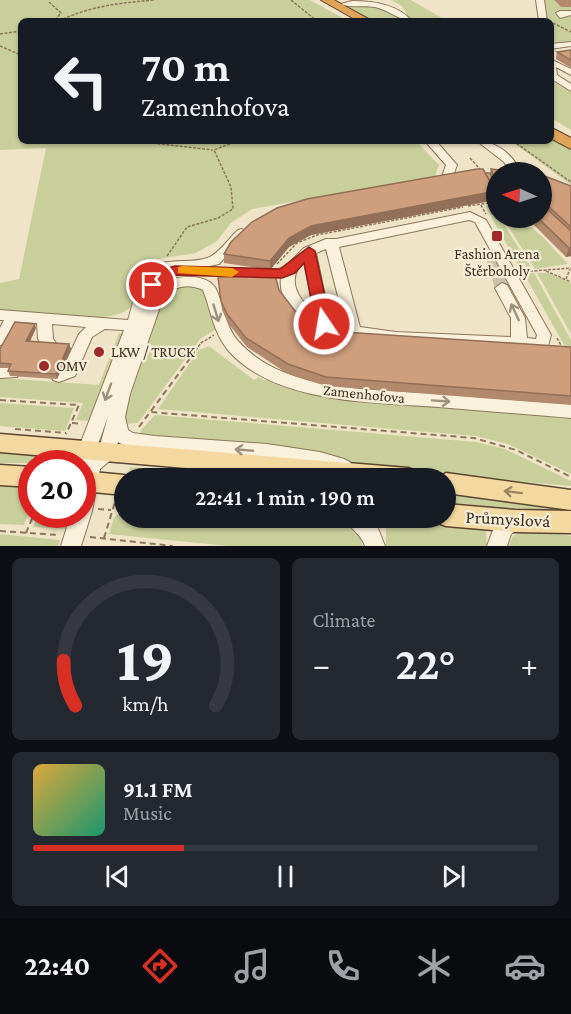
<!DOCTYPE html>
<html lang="en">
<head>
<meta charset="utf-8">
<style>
	:root { --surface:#171b24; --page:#242831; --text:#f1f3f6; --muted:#9ea1a6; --line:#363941; --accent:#d93025 }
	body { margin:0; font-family:"Crimson Pro",serif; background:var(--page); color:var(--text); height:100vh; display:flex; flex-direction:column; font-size:22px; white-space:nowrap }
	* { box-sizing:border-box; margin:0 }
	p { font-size:20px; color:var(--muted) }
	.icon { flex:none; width:33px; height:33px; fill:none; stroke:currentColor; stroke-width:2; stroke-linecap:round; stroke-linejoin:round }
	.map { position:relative; height:546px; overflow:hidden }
	.details { display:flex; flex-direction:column; gap:12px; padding:12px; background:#0d0f14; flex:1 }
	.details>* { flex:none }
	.guide { position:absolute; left:18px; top:18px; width:536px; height:126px; border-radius:9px; box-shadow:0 2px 4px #0004; background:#171b24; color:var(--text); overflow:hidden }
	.needle { width:39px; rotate:273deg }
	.buttons { position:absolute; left:486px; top:162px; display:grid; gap:12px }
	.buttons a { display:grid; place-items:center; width:66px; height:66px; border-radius:50%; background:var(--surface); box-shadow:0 2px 4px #0004; font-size:30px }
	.speed { position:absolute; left:18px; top:450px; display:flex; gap:12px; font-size:30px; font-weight:700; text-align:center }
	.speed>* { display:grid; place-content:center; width:78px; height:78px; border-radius:50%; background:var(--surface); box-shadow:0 2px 4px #0004; line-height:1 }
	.speed .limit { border:9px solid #d22; background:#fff; color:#111 }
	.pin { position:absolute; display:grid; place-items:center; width:51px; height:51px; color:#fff; margin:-26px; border:3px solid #fff; border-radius:50%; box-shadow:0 2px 6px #0007 }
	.me { position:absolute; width:66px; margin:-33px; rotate:348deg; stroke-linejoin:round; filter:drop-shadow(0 0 4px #0008) }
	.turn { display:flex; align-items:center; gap:21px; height:126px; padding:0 24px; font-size:27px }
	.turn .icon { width:78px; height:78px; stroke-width:2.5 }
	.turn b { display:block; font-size:42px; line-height:51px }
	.big { font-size:45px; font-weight:600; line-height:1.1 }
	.details .tile { flex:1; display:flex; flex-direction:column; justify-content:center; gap:9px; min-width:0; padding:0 21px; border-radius:9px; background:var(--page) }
	.details .dial { align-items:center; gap:0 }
	.dial svg { height:156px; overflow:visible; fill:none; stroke:var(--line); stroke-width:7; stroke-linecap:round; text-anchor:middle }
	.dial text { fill:var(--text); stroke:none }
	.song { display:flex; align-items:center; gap:18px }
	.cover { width:72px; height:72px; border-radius:9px; background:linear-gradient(135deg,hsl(40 70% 55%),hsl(160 70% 35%)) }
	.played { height:6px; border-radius:3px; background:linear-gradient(90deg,var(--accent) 30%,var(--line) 30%) }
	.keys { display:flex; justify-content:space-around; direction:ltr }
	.heat { display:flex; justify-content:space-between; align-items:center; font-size:33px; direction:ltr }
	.details .tiles { flex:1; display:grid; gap:12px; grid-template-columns:1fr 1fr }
	.tile:last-child { grid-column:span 2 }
	.trip { position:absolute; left:114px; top:468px; width:342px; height:60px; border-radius:30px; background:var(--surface); box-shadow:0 2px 4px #0004; font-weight:600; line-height:60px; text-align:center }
	.tab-bar { display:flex; height:96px; justify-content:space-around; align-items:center; background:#090b0e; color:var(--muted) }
	.tab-bar .icon { width:42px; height:42px }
	.tab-bar .selected { color:var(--accent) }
	.tab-bar b { font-size:27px; color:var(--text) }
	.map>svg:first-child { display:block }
	.green { fill:#c9cf9b }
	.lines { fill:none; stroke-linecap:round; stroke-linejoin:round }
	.minor-tunnel { stroke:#ccc0a6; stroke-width:14; stroke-dasharray:14 7; stroke-linecap:butt }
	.minor-casing { stroke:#8d765c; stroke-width:2 }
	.major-casing { stroke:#5b4430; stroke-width:3 }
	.highway-casing { stroke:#5b4430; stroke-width:2 }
	.path-far1 { stroke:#8d765c; stroke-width:1.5; stroke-dasharray:3 1.5; stroke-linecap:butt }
	.path { stroke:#8d765c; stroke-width:2; stroke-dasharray:6 4; stroke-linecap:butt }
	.minor { fill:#faf1dc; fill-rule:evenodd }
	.major { fill:#f3d9a0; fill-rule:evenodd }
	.highway { fill:#e0a458; fill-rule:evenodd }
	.wall { fill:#b2896c }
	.shaded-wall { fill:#916f58 }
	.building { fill:#cf9f7d; stroke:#916f58; stroke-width:1.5 }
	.oneway { stroke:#9c907e }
	.oneway2 { stroke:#988460 }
	.route { fill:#d93025; stroke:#8d1f18; stroke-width:1.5 }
	.slow { fill:#f59e0b }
	.poi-dot { fill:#9e2a2b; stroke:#f7eed8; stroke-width:2 }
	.labels { text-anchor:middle; stroke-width:4.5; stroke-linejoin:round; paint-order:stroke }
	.poi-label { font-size:15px; fill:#3d2e20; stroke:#f7eed8; text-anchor:start }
	.street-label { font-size:15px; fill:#3d2e20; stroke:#f7eed8 }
	.near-street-label { font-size:18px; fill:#3d2e20; stroke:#f7eed8 }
</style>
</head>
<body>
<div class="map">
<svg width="571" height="546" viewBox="0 0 571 546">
	<rect width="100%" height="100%" fill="#f0e4c8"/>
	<g class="green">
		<path d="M 0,0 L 310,0 L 348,21 L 21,21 L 21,141 L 416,141 L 439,165 L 435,176 L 252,209 L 231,223 L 217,241 L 196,253 L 152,260 C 147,274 142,295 132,306 C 110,330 31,310 0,311 L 0,283 L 19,279 L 46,148 L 0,150 Z"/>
		<polygon points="391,0 411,0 447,21 411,21 402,6"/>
		<polygon points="544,0 554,0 561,7 571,7 571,10 555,12 559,15 571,14 571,41 559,43 551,40 550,21 547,21"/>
		<polygon points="355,2 399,13 405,21 374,21 349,7 349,4"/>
		<polygon points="551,80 571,92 571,130 551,118"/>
		<polygon points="551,137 571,150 571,185 511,141 550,141"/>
		<polygon points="493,205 496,218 500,218 532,269 528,269 525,263 518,264 485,206"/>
		<path d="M 503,218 C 531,217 549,245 568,264 L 535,269 Z"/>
		<polygon points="534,273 571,340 571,357 524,274"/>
		<polygon points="537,273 549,273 571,283 571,334"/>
		<polygon points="190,285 205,292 218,328 200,339 138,423 122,424 161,298 175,287"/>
		<polygon points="119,333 123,333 90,421 76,420 83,403 0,397 0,378 99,385"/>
		<polygon points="209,346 254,380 259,377 264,380 571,416 571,474 508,444 476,436 158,409 199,350"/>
		<polygon points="0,403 74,408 65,431 0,426"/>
		<polygon points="155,415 476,442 505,449 571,481 571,486 430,474 272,449 139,438 141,430"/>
		<polygon points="0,449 54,453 50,463 0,463"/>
		<polygon points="130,467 263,478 127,478"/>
		<polygon points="0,481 31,484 31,508 24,525 0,524"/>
		<polygon points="446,491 571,507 571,514 507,513 446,508"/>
		<polygon points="124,511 124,518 296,518 346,523 358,530 363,546 228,546 109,534 114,517"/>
		<polygon points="38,515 72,515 67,529 33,527"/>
		<polygon points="390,518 481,526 486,531 487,546 386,546 386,522"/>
		<polygon points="526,530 567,535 571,536 571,546 508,546 513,536"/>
		<polygon points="0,535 0,534 60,540 58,546 0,546"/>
	</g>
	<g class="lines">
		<polyline class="minor-tunnel" points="493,257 502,288"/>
		<g class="minor-casing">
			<g id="minor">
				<polygon points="536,0 544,0 547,21 539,21"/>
				<path d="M 352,1 C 373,1 397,4 412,21 C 400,21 389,10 375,7 C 365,5 350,8 341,4 Z"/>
				<polygon points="560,11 571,11 571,15 560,18 556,13"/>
				<polygon points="571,42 571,46 550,49 550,44"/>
				<polygon points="550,59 571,69 571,75 556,67 557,75 571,84 571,91 550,78"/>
				<polygon points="425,141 436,141 457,165 451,181 443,181 441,179 446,165"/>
				<path d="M 477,141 C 496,141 514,155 520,172 L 510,172 L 504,162 Z"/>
				<path d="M 470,212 L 486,220 L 551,335 L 548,346 L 536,349 C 512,348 488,346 463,345 C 420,343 273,346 281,277 L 195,275 L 190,274 L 190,269 C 160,271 155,273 147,303 C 149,298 152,291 157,287 C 171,275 203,272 215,287 C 224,305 225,326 238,341 C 284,393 375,389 438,394 C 482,398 527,401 571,404 L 571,418 C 527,414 483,411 438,407 C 373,402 273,404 227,349 C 213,331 211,310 203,290 C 188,283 174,286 163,298 L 130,394 L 125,417 L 128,430 L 133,433 L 155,436 L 267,444 L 320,452 L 344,459 L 350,462 L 353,467 L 350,472 L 344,475 C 318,467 293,461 266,458 C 237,455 138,456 118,442 L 113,458 L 100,469 L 92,511 L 81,546 L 61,546 L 71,514 L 82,514 L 84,463 L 78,450 L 124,330 L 105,329 L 92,337 L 75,376 L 59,382 L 53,380 L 51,376 L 53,372 L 63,368 L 79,334 L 86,327 L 52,324 L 53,339 L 59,347 L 56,351 L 46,351 L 38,339 L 37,323 L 18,322 L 5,344 L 0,345 L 0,328 L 4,320 L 0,320 L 0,310 L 128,320 C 133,305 135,287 146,273 C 161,255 187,265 207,258 C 218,255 229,238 238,230 L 242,229 L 248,233 L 219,264 L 205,267 L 275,270 L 285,267 L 304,248 L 326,239 L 336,239 ZM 469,220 L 475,222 L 537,335 L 536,339 L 527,338 L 525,318 L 507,285 L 502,283 L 495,288 L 511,318 L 511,337 L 396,332 L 360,327 L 339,247 ZM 326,249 L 345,324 L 330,320 L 316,253 ZM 304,261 L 314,312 C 297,298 286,279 304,261 ZM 108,416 L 99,449 L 96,451 L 96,450 Z"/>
				<polygon points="0,366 17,369 19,373 17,377 0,378"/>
				<polygon points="515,512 522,515 525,521 522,527 511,534 507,546 487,546 496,522"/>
				<path d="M 345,518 L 368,518 L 377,526 L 385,546 L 365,546 C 361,534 350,529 345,518 Z"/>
			</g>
		</g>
		<g class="major-casing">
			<g id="major">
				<polygon points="0,434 408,468 416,471 419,478 303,478 0,452"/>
				<polygon points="0,465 32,467 32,487 0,485"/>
				<polygon points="82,471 124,475 132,478 124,478 124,495 82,491"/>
				<polygon points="446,473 571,490 571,510 446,493 446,478 437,478"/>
				<polygon points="446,504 515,510 571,511 571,533 515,532 446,526 438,523 435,518 446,518"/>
			</g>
		</g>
		<g class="highway-casing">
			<g id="highway">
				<polygon points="321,0 334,0 372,21 358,21"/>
				<polygon points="550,127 571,138 571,149 550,138"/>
			</g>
		</g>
		<g class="path-far1">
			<polyline points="291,0 317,21"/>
			<polyline points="49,2 61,13 54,21"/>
			<path d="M 59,21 C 90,6 120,3 154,0"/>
			<polyline points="553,23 571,32"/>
			<polyline points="0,34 21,31"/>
			<polyline points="0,46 21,55"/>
			<polyline points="135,141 213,150"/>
			<polyline points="513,141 571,182"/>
			<polyline points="470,158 480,169"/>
			<polyline points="481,205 486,214"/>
			<polyline points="468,206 496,202"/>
			<polyline points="167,256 187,227 218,218 233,209 231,187 214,150 237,141"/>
			<polyline points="277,264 297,243 317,235 463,207"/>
			<polyline points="546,271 571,282"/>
			<polyline points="521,272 571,268"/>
			<polyline points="566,279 570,269"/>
			<polyline points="557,338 562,347"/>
			<polyline points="193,354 201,343 214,335"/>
		</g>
		<g class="path">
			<polyline points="0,400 79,405 66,434"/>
			<polyline points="151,411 194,353"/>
			<polyline points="72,423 82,424"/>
			<polyline points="139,427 150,412 474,438 516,450 571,477"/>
			<polyline points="15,429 66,433"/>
			<polyline points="116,503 124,503"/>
			<polyline points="98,509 111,510"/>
			<polyline points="287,518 341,523"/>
			<polyline points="0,531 59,535"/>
			<polyline points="26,533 34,514"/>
			<polyline points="90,537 173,546"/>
			<polyline points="104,538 116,499"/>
		</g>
		<use href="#minor" class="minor"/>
		<use href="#major" class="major"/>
		<use href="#highway" class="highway"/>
	</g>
	<g class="wall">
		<polygon points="554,0 571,0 571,7 561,7"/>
		<polygon points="571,50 571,68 556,59 557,52"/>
		<polygon points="491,169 496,172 496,200 311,235 289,247 270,270 224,263 224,254 485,173 490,173"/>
		<polygon points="542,175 571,186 571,256 566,257 534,225 516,218 542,218"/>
		<polygon points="218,277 279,290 295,311 313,322 343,332 571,347 571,405 326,386 288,374 247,347 228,323 222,310"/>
		<polygon points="36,328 30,342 69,344 71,349 57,379 10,376 8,371 9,368 0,368 0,349"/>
	</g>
	<g class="shaded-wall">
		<polygon points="496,191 495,200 311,235 289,247 270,270 270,261 289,238 311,226"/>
		<polygon points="569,248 571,248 571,256 566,257"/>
		<polygon points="35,324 36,328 27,346 26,341"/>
		<polygon points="69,344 71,349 57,379 56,374"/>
	</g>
	<g class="building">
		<polygon points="571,50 571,60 557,52"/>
		<polygon points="477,169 483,169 496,191 311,226 289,238 270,261 224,254 231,242 252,222 277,208 307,199"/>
		<polygon points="491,169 521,172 496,172 496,181"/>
		<polygon points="485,173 490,173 496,188 496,191"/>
		<polygon points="542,175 571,186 571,227 549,207 542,204"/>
		<polygon points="542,207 548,210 571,231 571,248 569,248 538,218 542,218"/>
		<polygon points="275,275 279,290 295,311 313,322 343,332 571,347 571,396 326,377 288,364 246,338 227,314 221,301 218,277"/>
		<polygon points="15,322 35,324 26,341 69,344 56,374 8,371 11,364 0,363 0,349"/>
	</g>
	<defs><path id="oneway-shaft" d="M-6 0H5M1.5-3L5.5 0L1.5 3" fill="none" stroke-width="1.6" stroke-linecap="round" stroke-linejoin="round" transform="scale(1.5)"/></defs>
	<g class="oneway">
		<use href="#oneway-shaft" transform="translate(515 312) rotate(-115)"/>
		<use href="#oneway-shaft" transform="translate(216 313) rotate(73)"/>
		<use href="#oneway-shaft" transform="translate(108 392) rotate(110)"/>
		<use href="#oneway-shaft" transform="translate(441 401) rotate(4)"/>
		<use href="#oneway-shaft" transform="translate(244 450) rotate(-175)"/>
	</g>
	<use class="oneway2" href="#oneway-shaft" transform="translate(513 492) rotate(-173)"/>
	<polygon class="route" points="309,247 315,251 331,324 324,330 316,324 304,263 295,273 282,278 175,275 157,288 147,288 145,285 160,270 175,266 280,269"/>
	<polygon class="slow" points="183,266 232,268 239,272 232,277 178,273 178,267"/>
	<g class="poi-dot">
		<rect x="491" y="230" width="12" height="12" rx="3"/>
		<circle cx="99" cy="352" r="6"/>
		<circle cx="44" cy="366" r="6"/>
	</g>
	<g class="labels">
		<g class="poi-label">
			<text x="497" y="259" text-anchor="middle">Fashion Arena<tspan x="497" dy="17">Štěrboholy</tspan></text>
			<text x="111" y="357">LKW / TRUCK</text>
			<text x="56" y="371">OMV</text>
		</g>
		<g class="street-label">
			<text transform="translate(364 394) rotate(6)" y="5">Zamenhofova</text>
		</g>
		<g class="near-street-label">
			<text transform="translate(508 519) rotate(3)" y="6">Průmyslová</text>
		</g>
	</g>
</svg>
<div class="buttons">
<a><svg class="needle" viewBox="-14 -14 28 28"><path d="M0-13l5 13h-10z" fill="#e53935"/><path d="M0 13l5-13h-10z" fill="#9ea1a6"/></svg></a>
</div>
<div class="speed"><div class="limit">20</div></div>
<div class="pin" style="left:152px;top:285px;background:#d93025"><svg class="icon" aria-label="arrive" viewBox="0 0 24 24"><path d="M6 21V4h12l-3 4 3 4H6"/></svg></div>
<svg class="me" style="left:324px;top:324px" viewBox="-20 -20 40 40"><circle r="17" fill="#d93025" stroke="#fff" stroke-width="3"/><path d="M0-11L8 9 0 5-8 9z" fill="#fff"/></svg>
<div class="trip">22:41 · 1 min · 190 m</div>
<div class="guide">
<div class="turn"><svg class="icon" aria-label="left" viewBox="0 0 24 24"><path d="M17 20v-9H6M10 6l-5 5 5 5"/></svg><div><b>70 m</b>Zamenhofova</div></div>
</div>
</div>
<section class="details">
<div class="tiles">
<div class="tile dial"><svg viewBox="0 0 100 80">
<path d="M14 69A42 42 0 1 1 86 69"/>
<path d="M14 69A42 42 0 0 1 8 46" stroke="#d93025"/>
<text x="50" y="56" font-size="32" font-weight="700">19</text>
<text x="50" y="72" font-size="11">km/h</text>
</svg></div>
<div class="tile"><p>Climate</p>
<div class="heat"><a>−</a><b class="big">22°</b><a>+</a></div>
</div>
<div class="tile">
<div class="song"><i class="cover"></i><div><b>91.1 FM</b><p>Music</p></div></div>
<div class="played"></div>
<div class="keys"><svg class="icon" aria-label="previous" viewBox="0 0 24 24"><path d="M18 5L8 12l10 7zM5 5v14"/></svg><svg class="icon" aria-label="pause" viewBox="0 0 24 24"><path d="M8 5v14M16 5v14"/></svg><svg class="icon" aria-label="next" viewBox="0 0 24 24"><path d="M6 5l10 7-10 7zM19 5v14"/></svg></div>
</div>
</div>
</section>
<nav class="tab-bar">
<b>22:40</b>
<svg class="icon selected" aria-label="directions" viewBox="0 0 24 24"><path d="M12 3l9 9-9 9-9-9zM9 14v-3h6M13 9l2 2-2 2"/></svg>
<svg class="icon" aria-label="music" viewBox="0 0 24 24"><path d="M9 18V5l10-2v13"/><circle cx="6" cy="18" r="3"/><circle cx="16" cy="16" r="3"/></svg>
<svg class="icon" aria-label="phone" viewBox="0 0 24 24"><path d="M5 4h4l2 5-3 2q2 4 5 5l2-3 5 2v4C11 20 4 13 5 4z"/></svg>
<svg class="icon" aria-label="climate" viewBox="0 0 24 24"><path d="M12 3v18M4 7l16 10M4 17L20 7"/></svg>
<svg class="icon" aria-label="car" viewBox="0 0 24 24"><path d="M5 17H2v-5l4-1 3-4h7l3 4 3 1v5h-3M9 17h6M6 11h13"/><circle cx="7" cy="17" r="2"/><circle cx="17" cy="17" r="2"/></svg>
</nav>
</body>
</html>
